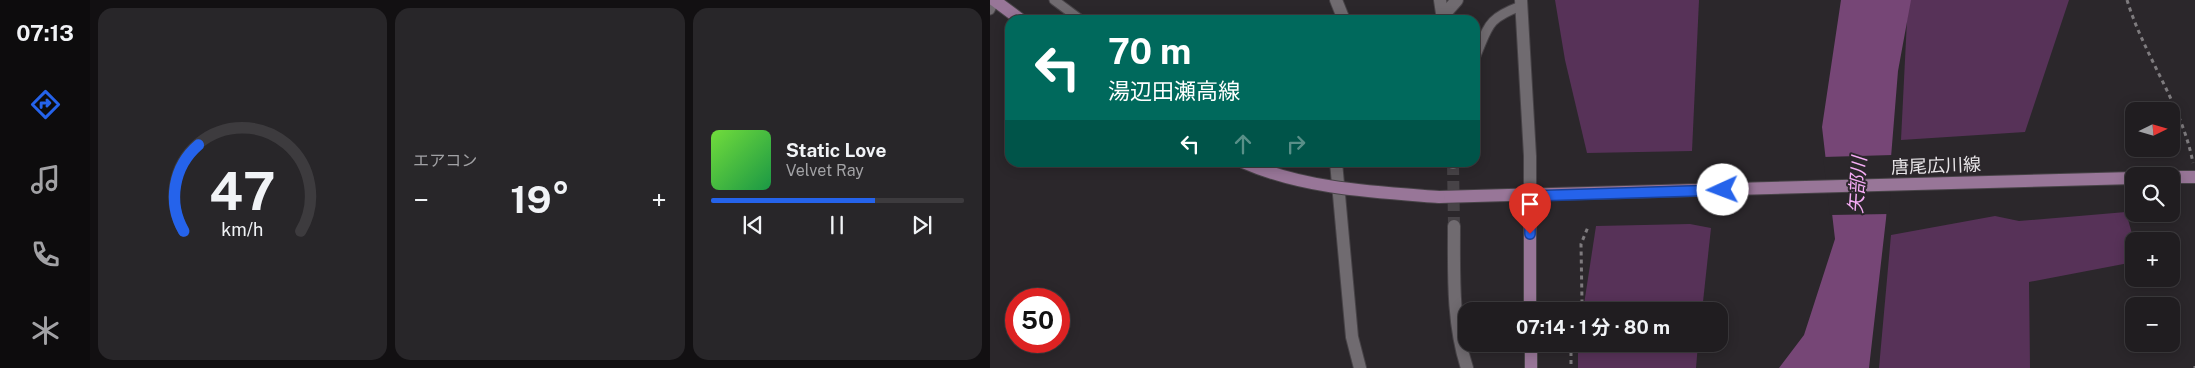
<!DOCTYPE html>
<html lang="ja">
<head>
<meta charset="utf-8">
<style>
	:root { --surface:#201d20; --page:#282629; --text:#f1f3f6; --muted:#a2a2a5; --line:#3d3b3e; --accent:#2563eb }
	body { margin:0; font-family:"Public Sans","Noto Sans JP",sans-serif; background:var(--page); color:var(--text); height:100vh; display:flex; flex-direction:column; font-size:19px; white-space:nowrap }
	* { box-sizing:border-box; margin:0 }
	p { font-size:16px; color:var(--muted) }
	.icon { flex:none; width:28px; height:28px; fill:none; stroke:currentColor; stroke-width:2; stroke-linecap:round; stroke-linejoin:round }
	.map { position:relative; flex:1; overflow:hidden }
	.drawer { display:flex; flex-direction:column; gap:8px; padding:8px; background:#121012; width:900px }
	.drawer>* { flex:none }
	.top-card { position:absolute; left:15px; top:15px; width:475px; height:152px; border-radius:15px; box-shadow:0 2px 12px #0003,0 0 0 1px var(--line); background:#00695c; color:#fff; overflow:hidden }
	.needle { width:32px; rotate:85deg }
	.tools { position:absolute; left:1135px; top:102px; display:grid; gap:10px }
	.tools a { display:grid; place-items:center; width:55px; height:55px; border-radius:10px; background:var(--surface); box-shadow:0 2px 12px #0003,0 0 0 1px var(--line); font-size:25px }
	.speed { position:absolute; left:15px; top:288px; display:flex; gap:10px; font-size:25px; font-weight:700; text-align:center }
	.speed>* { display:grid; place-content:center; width:65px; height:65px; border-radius:50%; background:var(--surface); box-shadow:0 2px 12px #0003,0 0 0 1px var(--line); line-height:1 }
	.speed .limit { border:8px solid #d22; background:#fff; color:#111 }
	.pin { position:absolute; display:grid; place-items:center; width:42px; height:42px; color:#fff; margin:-51px -21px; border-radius:50% 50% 50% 0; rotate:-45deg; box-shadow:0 0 5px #0007 }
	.pin .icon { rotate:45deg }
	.me { position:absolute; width:55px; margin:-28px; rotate:268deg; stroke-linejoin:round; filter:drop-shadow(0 0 4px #0008) }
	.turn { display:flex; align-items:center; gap:18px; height:105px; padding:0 20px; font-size:22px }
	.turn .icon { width:65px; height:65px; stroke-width:2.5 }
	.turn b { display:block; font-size:35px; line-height:42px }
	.lanes { display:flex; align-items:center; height:48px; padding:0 20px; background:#0003; justify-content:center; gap:25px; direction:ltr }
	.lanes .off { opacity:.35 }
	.big { font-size:38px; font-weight:700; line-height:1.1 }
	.drawer .widget { flex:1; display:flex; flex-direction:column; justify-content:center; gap:8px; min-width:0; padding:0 18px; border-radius:15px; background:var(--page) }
	.drawer .dial { align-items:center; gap:0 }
	.dial svg { height:130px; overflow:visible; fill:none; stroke:var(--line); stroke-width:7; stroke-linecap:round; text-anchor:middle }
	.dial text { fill:var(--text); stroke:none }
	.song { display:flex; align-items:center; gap:15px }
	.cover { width:60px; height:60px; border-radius:8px; background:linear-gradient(135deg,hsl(100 70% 55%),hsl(140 70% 35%)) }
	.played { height:5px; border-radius:2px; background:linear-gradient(90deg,var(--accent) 65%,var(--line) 65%) }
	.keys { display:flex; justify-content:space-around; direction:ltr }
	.heat { display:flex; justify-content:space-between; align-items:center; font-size:28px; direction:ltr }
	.drawer .tiles { flex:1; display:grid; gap:8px; grid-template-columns:repeat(3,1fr) }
	.trip { position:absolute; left:468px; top:302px; width:270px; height:50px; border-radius:15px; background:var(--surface); box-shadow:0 2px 12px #0003,0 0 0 1px var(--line); font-weight:700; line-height:50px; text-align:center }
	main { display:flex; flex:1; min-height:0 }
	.tabs { display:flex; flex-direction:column; width:90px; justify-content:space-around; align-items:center; background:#0d0c0d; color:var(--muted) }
	.tabs .icon { width:35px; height:35px }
	.tabs .selected { color:var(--accent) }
	.tabs b { font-size:22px; color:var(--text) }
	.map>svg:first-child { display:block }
	.green { fill:#573258 }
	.water { fill:#764676 }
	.pier { fill:#2b272b }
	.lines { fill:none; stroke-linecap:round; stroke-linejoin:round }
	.minor-tunnel { stroke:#474347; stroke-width:12; stroke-dasharray:12 6; stroke-linecap:butt }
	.service-casing { stroke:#474347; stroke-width:11 }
	.minor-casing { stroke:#474347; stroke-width:14 }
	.secondary-casing { stroke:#474347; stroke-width:14 }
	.path { stroke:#7e7b7e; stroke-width:3; stroke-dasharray:4 4; stroke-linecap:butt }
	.service { stroke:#706b70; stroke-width:9 }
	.minor { stroke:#706b70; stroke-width:12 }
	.secondary { stroke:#987698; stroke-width:12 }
	.secondary-bridge-casing { stroke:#474347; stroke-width:14; stroke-linecap:butt }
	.secondary-bridge { stroke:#987698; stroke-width:12 }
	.route-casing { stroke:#184099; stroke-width:12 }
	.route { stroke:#2563eb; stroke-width:9 }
	.labels { text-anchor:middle; stroke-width:4; stroke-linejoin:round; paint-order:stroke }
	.street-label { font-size:18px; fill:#e7e4e7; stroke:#2b272b }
	.water-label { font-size:19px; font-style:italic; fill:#f6adf6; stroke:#2b272b }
</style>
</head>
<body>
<main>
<nav class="tabs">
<b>07:13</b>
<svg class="icon selected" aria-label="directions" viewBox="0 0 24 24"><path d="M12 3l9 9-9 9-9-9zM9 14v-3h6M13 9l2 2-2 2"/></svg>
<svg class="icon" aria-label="music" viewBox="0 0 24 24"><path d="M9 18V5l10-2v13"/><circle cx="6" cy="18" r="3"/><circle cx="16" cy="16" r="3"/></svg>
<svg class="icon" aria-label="phone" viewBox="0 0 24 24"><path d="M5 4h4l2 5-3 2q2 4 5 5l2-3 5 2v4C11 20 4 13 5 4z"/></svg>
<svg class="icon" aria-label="climate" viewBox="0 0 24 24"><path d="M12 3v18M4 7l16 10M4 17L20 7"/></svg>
</nav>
<section class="drawer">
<div class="tiles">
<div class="widget dial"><svg viewBox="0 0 100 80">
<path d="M14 69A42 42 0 1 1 86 69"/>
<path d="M14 69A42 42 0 0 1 23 16" stroke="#2563eb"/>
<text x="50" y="56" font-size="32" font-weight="700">47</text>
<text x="50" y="72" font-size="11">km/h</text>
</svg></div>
<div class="widget"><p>エアコン</p>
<div class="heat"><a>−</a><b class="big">19°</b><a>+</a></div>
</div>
<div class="widget">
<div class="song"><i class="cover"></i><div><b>Static Love</b><p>Velvet Ray</p></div></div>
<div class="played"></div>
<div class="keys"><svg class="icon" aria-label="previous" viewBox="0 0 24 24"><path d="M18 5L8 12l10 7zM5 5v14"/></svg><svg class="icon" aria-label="pause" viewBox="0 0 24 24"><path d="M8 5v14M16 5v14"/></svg><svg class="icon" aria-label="next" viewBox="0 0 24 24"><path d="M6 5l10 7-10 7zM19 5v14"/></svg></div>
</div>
</div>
</section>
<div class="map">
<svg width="1205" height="368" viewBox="0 0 1205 368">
	<rect width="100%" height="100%" fill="#2b272b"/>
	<g class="green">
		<polygon points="565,0 709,0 702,151 597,153 575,60"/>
		<polygon points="918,0 1079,0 1035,132 911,140"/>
		<polygon points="1136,212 1144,241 1144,262 1039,282 1040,368 889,368 901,235 1005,216 1029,221"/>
		<polygon points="700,224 721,228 712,311 593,311 606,226"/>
		<polygon points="588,344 708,344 706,368 588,368"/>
	</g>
	<polygon class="water" points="851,0 921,0 908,71 896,219 879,368 789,368 814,335 845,239 832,127"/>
	<polygon class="pier" points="903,155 899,214 840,215 833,157"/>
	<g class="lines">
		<polyline class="minor-tunnel" points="463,163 464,226"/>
		<g class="service-casing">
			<g id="service">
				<polyline points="64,0 91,20"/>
				<polyline points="0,10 5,0"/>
				<path d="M 485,58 C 499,26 496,19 531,6"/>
			</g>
		</g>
		<g class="minor-casing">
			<g id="minor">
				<polyline points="346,0 354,20"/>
				<polyline points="450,0 453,20"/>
				<polyline points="531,0 540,156 540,196"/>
				<polyline points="452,17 467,0"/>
				<polyline points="346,162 362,337 370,368"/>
				<polyline points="463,162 463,163"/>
				<path d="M 464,226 C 464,272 462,323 477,368"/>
			</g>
		</g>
		<g class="secondary-casing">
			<g id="secondary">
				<polyline points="4,0 31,20"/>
				<polyline points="1181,177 1205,177"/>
				<polyline points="540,196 540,311"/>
				<polyline points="449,197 1144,178"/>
				<polyline points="541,344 541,368"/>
			</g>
		</g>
		<g class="path">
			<path d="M 1137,0 C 1154,56 1192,105 1203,163"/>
			<polyline points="589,311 592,302 591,244 598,227"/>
			<polyline points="581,344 581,368"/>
			<polyline points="1205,368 1205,366"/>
		</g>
		<use href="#service" class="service"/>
		<use href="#minor" class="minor"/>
		<use href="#secondary" class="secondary"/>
		<g class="secondary-bridge-casing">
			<path id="secondary-bridge" d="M 253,162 C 314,189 384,192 449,197"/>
		</g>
		<use href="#secondary-bridge" class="secondary-bridge"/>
	</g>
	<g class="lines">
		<g class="route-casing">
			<polyline id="route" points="540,234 540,196 733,190"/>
		</g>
		<use href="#route" class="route"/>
	</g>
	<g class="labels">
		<g class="street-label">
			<text transform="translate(946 166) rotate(-2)" y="6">唐尾広川線</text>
		</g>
		<g class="water-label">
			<text transform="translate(867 185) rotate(-86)" y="7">矢部川</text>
		</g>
	</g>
</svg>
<div class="tools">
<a><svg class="needle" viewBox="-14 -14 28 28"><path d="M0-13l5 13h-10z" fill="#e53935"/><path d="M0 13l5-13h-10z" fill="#a2a2a5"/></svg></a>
<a><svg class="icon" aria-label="search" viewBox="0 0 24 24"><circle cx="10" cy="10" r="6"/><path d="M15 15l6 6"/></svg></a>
<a>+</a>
<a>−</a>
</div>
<div class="speed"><div class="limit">50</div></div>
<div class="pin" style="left:540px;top:234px;background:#d93025"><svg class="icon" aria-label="arrive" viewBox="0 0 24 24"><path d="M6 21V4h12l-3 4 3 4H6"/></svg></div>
<svg class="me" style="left:733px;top:190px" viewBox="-20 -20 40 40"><circle r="19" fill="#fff"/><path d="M0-13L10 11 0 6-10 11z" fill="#2563eb"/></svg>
<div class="trip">07:14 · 1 分 · 80 m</div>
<div class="top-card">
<div class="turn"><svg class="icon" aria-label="left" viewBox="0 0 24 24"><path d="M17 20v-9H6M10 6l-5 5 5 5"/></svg><div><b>70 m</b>湯辺田瀬高線</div></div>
<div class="lanes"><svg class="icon" aria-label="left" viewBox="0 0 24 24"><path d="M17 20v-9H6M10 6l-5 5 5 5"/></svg><svg class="icon off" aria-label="ahead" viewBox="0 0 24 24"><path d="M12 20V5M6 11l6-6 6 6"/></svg><svg class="icon off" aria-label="right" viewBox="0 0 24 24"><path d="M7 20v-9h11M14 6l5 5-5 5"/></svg></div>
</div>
</div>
</main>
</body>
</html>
